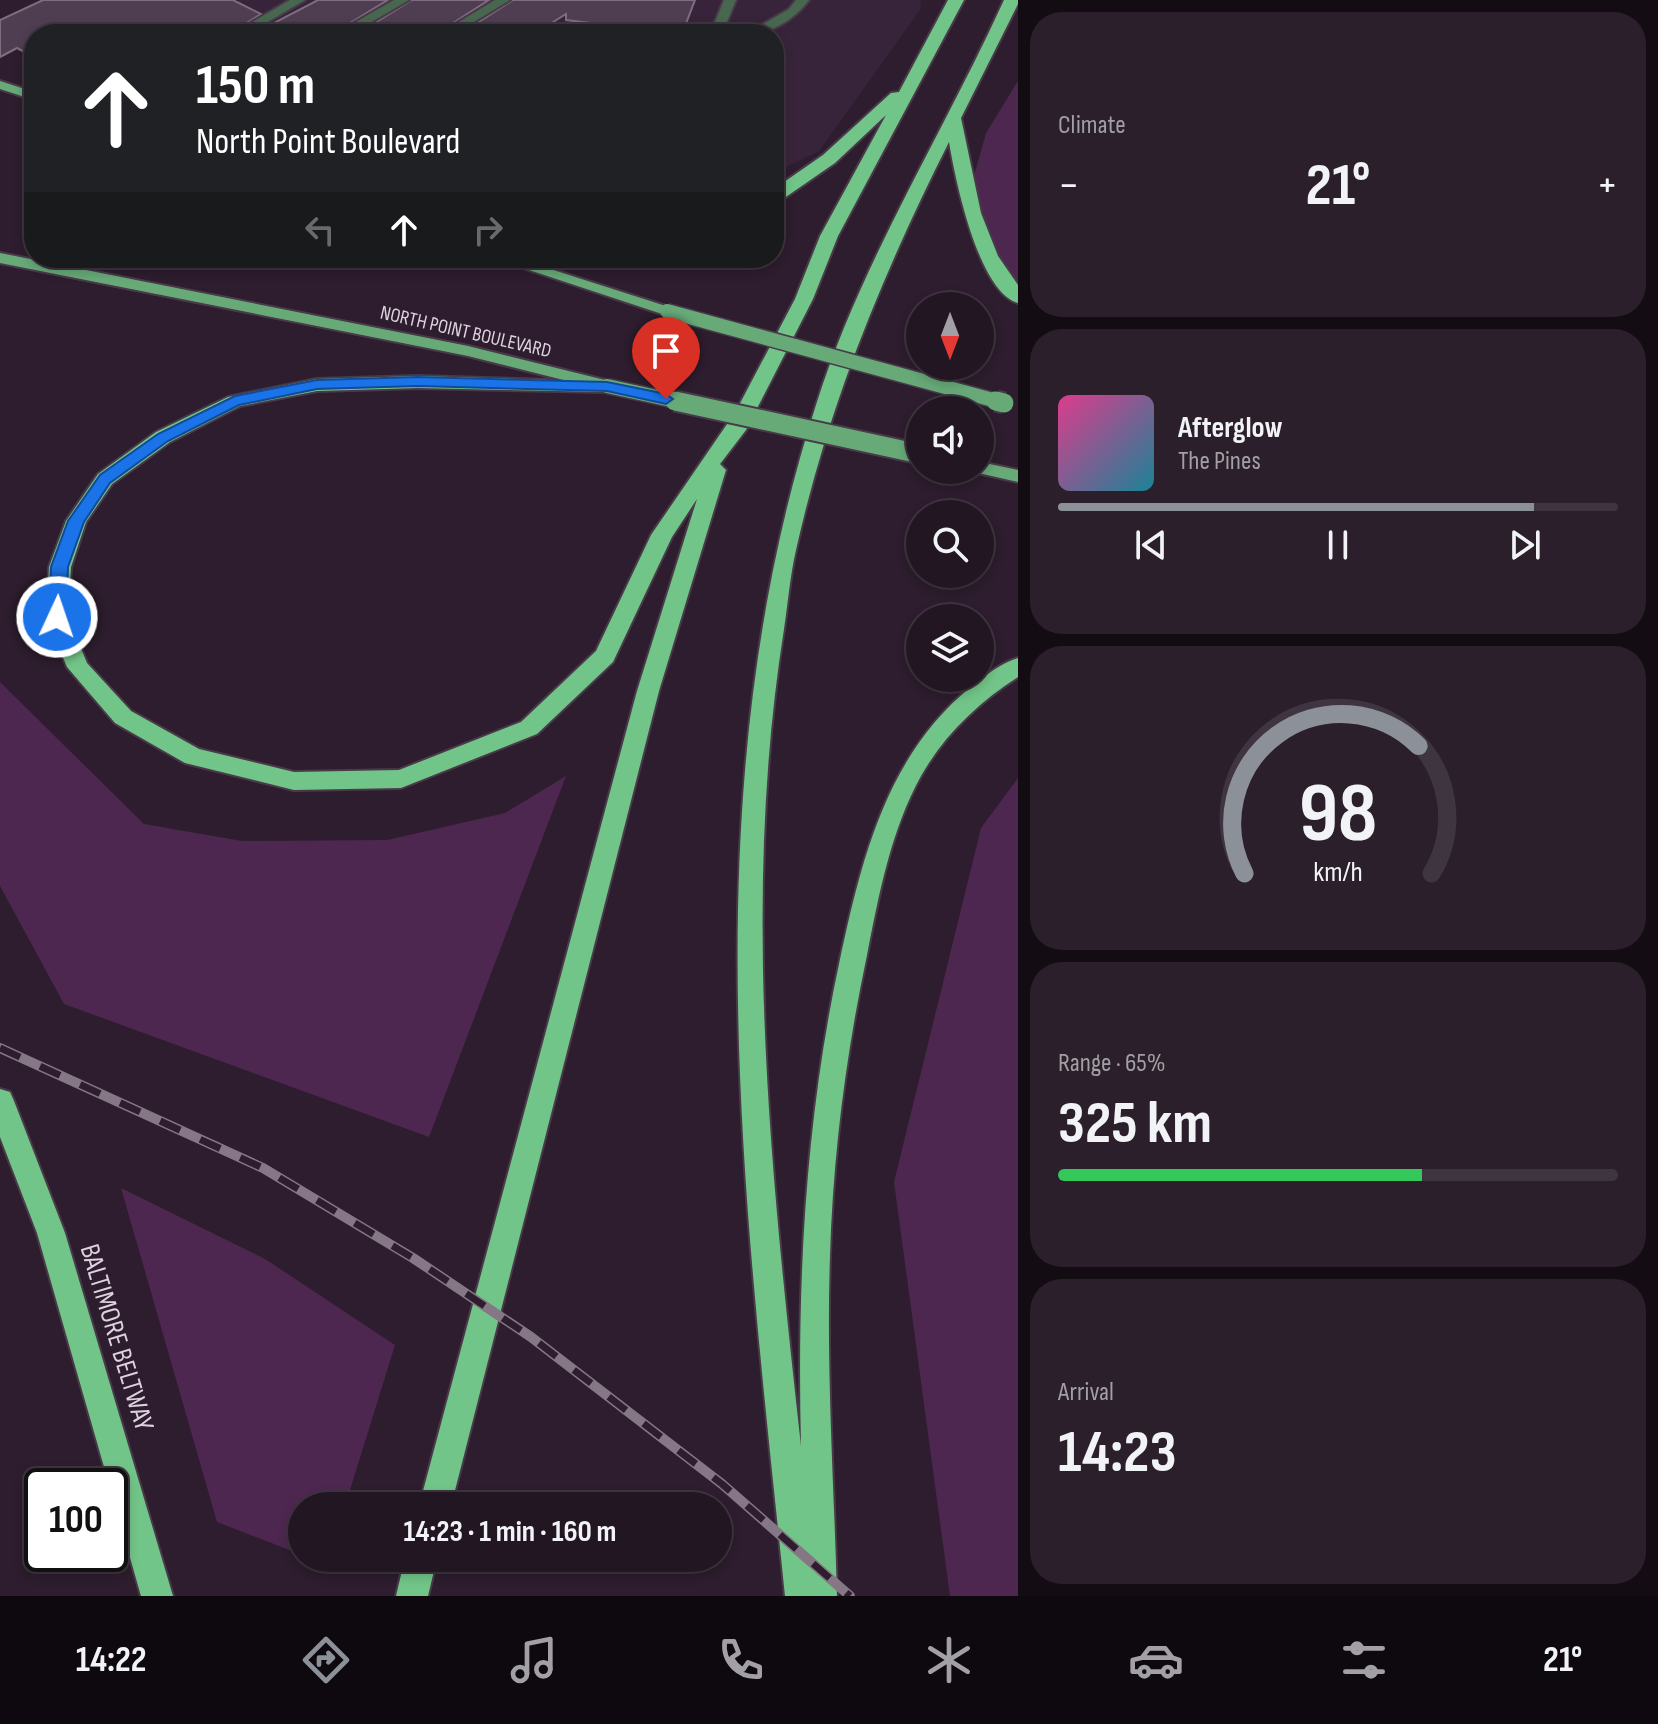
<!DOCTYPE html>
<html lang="en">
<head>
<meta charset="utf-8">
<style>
	:root { --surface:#221622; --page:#2a1f2a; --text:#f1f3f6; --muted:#a29fa5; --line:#3f3540; --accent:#8c9099 }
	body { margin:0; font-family:"Sofia Sans Condensed",sans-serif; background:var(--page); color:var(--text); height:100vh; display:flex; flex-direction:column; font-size:30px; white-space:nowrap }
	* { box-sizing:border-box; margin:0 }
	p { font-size:26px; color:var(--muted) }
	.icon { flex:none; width:44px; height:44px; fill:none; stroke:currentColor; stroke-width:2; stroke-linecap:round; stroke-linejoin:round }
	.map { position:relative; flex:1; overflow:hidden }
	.side { display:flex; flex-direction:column; gap:12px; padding:12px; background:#130c13; width:640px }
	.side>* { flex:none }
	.guide { position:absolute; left:24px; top:24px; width:760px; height:244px; border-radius:32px; box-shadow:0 4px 12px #0003,0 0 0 2px var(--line); background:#202124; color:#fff; overflow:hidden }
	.needle { width:52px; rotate:180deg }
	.tools { position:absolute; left:906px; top:292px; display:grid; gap:16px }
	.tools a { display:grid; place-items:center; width:88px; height:88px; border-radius:50%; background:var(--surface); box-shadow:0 4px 12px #0003,0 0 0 2px var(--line); font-size:40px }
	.speed { position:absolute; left:24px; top:1468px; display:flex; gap:16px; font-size:40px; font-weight:700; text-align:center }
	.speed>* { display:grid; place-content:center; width:104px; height:104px; border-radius:50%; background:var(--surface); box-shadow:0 4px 12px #0003,0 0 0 2px var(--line); line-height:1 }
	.speed .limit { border:4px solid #111; border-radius:12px; background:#fff; color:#111 }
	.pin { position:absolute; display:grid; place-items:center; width:68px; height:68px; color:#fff; margin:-82px -34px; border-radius:50% 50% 50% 0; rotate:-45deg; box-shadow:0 0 8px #0007 }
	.pin .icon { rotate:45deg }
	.me { position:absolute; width:88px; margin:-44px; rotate:3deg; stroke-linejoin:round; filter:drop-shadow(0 0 6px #0008) }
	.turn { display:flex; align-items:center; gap:28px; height:168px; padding:0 40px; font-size:36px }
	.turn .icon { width:104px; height:104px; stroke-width:2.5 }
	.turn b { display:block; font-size:56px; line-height:68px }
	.lanes { display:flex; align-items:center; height:76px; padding:0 40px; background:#0003; justify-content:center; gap:40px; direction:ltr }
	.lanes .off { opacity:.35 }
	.big { font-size:60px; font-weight:700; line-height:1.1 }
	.side .card { flex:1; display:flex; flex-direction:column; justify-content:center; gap:12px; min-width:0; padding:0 28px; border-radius:32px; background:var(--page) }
	.side .dial { align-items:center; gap:0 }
	.dial svg { height:208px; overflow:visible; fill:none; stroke:var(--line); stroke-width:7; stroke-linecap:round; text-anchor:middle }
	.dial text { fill:var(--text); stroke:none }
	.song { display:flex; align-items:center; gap:24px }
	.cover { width:96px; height:96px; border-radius:12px; background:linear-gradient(135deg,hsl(330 70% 55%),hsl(190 70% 35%)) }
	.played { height:8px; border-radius:4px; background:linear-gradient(90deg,var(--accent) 85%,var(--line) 85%) }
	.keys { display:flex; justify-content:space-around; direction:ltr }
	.heat { display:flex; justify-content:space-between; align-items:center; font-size:44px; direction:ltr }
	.charge { height:12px; border-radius:6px; background:linear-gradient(90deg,#34c759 65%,var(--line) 0) }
	.trip { position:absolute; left:288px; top:1492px; width:444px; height:80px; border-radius:40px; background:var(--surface); box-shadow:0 4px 12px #0003,0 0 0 2px var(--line); font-weight:700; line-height:80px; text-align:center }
	.tabs { display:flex; height:128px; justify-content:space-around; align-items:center; background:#0e090e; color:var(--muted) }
	.tabs .icon { width:56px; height:56px }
	.tabs .current { color:var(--accent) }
	.tabs b { font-size:36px; color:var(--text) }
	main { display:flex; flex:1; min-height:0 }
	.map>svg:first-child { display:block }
	.built { fill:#38243a }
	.green { fill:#4d2750 }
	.building { fill:#4f3e51; stroke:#7f6c80; stroke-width:2 }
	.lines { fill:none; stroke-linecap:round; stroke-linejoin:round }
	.minor-casing { stroke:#493a4a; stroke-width:4 }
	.major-casing { stroke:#493a4a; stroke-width:4 }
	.highway-casing { stroke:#493a4a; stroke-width:4 }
	.minor { fill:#47674e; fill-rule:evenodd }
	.major { fill:#67aa78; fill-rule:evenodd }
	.highway { fill:#72c588; fill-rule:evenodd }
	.rail-casing { stroke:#857785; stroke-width:10 }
	.rail { stroke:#2d1d2e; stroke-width:7; stroke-dasharray:22; stroke-linecap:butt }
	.major-bridge-far1-casing { stroke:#493a4a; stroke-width:17; stroke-linecap:butt }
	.major-bridge-casing { stroke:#493a4a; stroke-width:23; stroke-linecap:butt }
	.major-bridge-far1 { stroke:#67aa78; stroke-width:14 }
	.major-bridge { stroke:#67aa78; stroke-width:19 }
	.route { fill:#1a73e8; stroke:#114b97; stroke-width:2 }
	.labels { text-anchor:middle; stroke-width:8; stroke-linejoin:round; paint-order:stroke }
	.far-street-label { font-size:20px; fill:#ddd2dd; stroke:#2d1d2e }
	.near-street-label { font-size:28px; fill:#ddd2dd; stroke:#2d1d2e }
</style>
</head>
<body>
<main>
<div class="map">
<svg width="1018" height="1596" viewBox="0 0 1018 1596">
	<rect width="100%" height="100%" fill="#2d1d2e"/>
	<polygon class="built" points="239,0 921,0 920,10 819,151 774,173 774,34 173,34"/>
	<g class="green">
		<polygon points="1018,81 1018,285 990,251 970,190 986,133"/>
		<polygon points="0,682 144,824 242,841 387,840 505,813 566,776 429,1137 64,1004 0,886"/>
		<polygon points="1018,778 1018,1596 950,1596 894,1182 981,828"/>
		<polygon points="121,1188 265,1259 395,1345 345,1506 302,1506 302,1555 217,1522"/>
	</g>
	<g class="building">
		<polygon points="43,0 233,0 261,14 229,34 34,34 34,57 17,48 0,57 0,20"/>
		<polygon points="318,0 388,0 332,34 253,34"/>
		<polygon points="412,0 489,0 436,34 357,34"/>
		<polygon points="513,0 695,0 682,34 566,20 566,14 534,34 460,34"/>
	</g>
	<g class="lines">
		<g class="minor-casing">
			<g id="minor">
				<polygon points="290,0 305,0 247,34 232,34"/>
				<polygon points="394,0 409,0 351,34 335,34"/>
				<polygon points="495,0 510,0 454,34 439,34"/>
				<polygon points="724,0 736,0 722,34 710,34"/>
				<path d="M 796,0 L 809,0 C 794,20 771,34 746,34 L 789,9 Z"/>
			</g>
		</g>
		<g class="major-casing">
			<g id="major">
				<polygon points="0,81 34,92 34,100 0,89"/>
				<polygon points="0,253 468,346 613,382 615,386 607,391 468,356 0,263"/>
				<polygon points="493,258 516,258 672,308 675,311 672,314 662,314"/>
				<polygon points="980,462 1018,470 1018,482 974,472 980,470"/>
			</g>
		</g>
		<g class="highway-casing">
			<g id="highway">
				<polygon points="948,0 964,0 838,236 813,299 746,430 720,464 726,470 659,691 451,1506 419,1506 637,691 697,499 672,537 613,662 537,734 401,788 294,790 185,763 115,723 67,667 46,617 49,567 66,521 98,474 156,432 228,397 317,379 418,376 614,382 617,386 607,392 418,388 317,391 240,406 170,442 112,484 86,522 71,567 68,617 87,663 131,711 199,749 294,772 399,770 521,722 596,651 651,535 736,411 795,299 820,236 886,115 835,163 780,201 774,202 774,189 823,155 891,93 899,92"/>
				<path d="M 1004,0 L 1018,0 L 1018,4 L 961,118 L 981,213 L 998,256 L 1018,285 L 1018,303 C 978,292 955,178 949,142 C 883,273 828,406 796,550 C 790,576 788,603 784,629 C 741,900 771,1175 801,1446 C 797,1283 805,1123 839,964 C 861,861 886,755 972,686 C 986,675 1001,663 1018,658 L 1018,677 C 979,702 944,735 921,776 C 891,830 879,894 867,955 C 846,1054 833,1155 830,1256 C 826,1369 834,1483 837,1596 L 785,1596 C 744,1196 690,796 816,405 C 861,262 942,136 1004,0 Z"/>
				<polygon points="0,1089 10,1092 14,1101 65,1233 173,1596 141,1596 37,1233 0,1137"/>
				<polygon points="405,1558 437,1558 428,1596 396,1596"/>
			</g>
		</g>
		<use href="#minor" class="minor"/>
		<use href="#major" class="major"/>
		<use href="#highway" class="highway"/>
		<g class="rail-casing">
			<polyline id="rail" points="0,1048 263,1168 413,1258 531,1337 722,1484 850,1596"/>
		</g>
		<use href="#rail" class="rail"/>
		<g class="major-bridge-far1-casing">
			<g id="major-bridge-far1">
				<polyline points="667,311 1004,403"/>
				<polyline points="607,386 685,403"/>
			</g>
		</g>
		<g class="major-bridge-casing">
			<g id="major-bridge">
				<polyline points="675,401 920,454"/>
				<polyline points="996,401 1004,403"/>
			</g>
		</g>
		<use href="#major-bridge-far1" class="major-bridge-far1"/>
		<use href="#major-bridge" class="major-bridge"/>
	</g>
	<polygon class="route" points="418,377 607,382 666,394 673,399 666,404 607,391 418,386 317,389 239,405 168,441 110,483 84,522 68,567 66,617 63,621 52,621 49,617 51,567 68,521 100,475 158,434 235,396 317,380"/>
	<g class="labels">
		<g class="far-street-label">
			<text transform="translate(466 331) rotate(13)" y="7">NORTH POINT BOULEVARD</text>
		</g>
		<g class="near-street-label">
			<text transform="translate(118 1337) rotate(73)" y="10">BALTIMORE BELTWAY</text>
		</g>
	</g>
</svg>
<div class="tools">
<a><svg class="needle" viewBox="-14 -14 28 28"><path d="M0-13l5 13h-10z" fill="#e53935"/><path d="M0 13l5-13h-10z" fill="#a29fa5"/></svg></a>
<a><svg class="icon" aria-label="sound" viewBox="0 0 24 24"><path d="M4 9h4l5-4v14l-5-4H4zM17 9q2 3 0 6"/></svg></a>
<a><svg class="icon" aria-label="search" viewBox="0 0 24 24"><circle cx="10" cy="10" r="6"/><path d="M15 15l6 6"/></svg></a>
<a><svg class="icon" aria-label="layers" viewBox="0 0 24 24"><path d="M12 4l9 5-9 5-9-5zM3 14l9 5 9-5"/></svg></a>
</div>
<div class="speed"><div class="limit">100</div></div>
<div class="pin" style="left:666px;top:399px;background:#d93025"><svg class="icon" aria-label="arrive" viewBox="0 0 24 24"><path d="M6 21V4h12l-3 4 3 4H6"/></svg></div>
<svg class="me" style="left:57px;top:617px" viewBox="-20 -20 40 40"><circle r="17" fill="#1a73e8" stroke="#fff" stroke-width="3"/><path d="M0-11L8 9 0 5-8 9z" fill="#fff"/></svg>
<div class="trip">14:23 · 1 min · 160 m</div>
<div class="guide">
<div class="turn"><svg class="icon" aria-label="ahead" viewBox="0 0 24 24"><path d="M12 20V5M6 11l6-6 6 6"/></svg><div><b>150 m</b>North Point Boulevard</div></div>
<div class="lanes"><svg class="icon off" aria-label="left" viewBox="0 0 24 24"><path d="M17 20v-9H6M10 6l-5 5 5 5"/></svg><svg class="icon" aria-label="ahead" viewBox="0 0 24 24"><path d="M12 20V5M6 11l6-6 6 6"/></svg><svg class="icon off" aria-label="right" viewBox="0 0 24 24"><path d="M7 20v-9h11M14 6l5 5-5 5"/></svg></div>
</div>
</div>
<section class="side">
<div class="card"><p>Climate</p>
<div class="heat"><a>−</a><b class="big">21°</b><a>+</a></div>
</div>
<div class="card">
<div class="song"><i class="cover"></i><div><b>Afterglow</b><p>The Pines</p></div></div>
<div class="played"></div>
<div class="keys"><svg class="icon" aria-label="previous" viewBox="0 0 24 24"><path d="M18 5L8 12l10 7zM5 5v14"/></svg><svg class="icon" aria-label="pause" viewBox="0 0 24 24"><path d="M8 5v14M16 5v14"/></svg><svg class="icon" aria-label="next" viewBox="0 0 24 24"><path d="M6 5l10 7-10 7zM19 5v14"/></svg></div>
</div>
<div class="card dial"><svg viewBox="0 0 100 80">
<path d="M14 69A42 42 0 1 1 86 69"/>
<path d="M14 69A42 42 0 0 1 81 20" stroke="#8c9099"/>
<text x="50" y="56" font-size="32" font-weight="700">98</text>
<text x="50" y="72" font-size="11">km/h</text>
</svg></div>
<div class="card"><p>Range · 65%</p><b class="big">325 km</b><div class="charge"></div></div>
<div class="card"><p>Arrival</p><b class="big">14:23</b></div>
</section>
</main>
<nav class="tabs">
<b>14:22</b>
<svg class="icon current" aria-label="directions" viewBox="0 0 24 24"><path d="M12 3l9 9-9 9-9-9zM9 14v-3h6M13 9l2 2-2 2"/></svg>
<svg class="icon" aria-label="music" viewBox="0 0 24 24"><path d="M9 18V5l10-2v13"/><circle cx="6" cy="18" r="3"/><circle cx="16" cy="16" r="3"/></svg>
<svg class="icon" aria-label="phone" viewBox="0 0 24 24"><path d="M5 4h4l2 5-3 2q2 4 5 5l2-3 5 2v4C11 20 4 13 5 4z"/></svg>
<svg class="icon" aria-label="climate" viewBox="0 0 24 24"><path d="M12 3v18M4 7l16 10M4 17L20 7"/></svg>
<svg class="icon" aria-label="car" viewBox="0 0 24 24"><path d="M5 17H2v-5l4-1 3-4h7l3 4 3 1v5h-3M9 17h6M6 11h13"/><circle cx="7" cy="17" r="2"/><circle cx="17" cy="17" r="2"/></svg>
<svg class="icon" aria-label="filters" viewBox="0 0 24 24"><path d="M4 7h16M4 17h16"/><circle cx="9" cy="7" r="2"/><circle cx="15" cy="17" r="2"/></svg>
<b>21°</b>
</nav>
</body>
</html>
